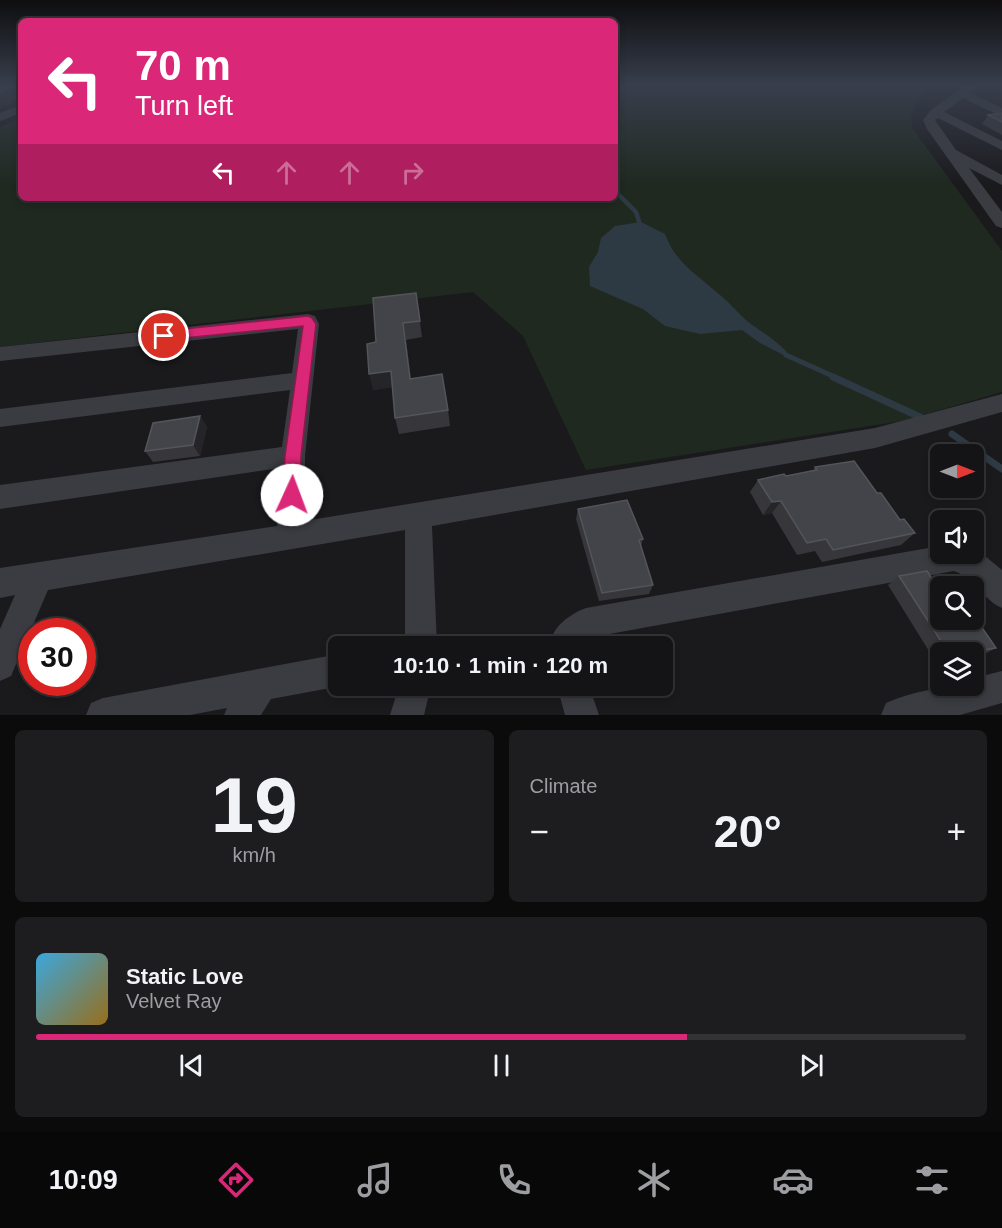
<!DOCTYPE html>
<html lang="en">
<head>
<meta charset="utf-8">
<style>
	:root { --surface:#141416; --page:#1d1d1f; --text:#f1f3f6; --muted:#9d9ea1; --line:#333335; --accent:#db2777 }
	body { margin:0; font-family:Helvetica,sans-serif; background:var(--page); color:var(--text); height:100vh; display:flex; flex-direction:column; font-size:22px; white-space:nowrap }
	* { box-sizing:border-box; margin:0 }
	p { font-size:20px; color:var(--muted) }
	.icon { flex:none; width:33px; height:33px; fill:none; stroke:currentColor; stroke-width:2; stroke-linecap:round; stroke-linejoin:round }
	.map { position:relative; height:715px; overflow:hidden }
	.sheet { display:flex; flex-direction:column; gap:15px; padding:15px; background:#0b0b0c; flex:1 }
	.sheet>* { flex:none }
	.hud { position:absolute; left:18px; top:18px; width:600px; height:183px; border-radius:9px; box-shadow:0 3px 9px #0003,0 0 0 2px var(--line); background:#db2777; color:#fff; overflow:hidden }
	.needle { width:39px; rotate:90deg }
	.buttons { position:absolute; left:930px; top:444px; display:grid; gap:12px }
	.buttons a { display:grid; place-items:center; width:54px; height:54px; border-radius:9px; background:var(--surface); box-shadow:0 3px 9px #0003,0 0 0 2px var(--line); font-size:30px }
	.speed { position:absolute; left:18px; top:618px; display:flex; gap:12px; font-size:30px; font-weight:700; text-align:center }
	.speed>* { display:grid; place-content:center; width:78px; height:78px; border-radius:50%; background:var(--surface); box-shadow:0 3px 9px #0003,0 0 0 2px var(--line); line-height:1 }
	.speed .limit { border:9px solid #d22; background:#fff; color:#111 }
	.pin { position:absolute; display:grid; place-items:center; width:51px; height:51px; color:#fff; margin:-26px; border:3px solid #fff; border-radius:50%; box-shadow:0 2px 6px #0007 }
	.me { position:absolute; width:66px; margin:-33px; rotate:2deg; stroke-linejoin:round; filter:drop-shadow(0 0 4px #0008) }
	.turn { display:flex; align-items:center; gap:21px; height:126px; padding:0 18px; font-size:27px }
	.turn .icon { width:78px; height:78px; stroke-width:2.5 }
	.turn b { display:block; font-size:42px; line-height:51px }
	.lanes { display:flex; align-items:center; height:57px; padding:0 18px; background:#0003; justify-content:center; gap:30px; direction:ltr }
	.lanes .off { opacity:.35 }
	.big { font-size:45px; font-weight:700; line-height:1.1 }
	.sheet .widget { flex:1; display:flex; flex-direction:column; justify-content:center; gap:9px; min-width:0; padding:0 21px; border-radius:9px; background:var(--page) }
	.sheet .dial { align-items:center; gap:0 }
	.dial b { font-size:78px; line-height:1 }
	.song { display:flex; align-items:center; gap:18px }
	.cover { width:72px; height:72px; border-radius:9px; background:linear-gradient(135deg,hsl(200 70% 55%),hsl(40 70% 35%)) }
	.played { height:6px; border-radius:3px; background:linear-gradient(90deg,var(--accent) 70%,var(--line) 70%) }
	.keys { display:flex; justify-content:space-around; direction:ltr }
	.heat { display:flex; justify-content:space-between; align-items:center; font-size:33px; direction:ltr }
	.sheet .tiles { flex:1; display:grid; gap:15px; grid-template-columns:1fr 1fr }
	.widget:last-child { grid-column:span 2 }
	.trip { position:absolute; left:328px; top:636px; width:345px; height:60px; border-radius:9px; background:var(--surface); box-shadow:0 3px 9px #0003,0 0 0 2px var(--line); font-weight:700; line-height:60px; text-align:center }
	.dock { display:flex; height:96px; justify-content:space-around; align-items:center; background:#080809; color:var(--muted) }
	.dock .icon { width:42px; height:42px }
	.dock .on { color:var(--accent) }
	.dock b { font-size:27px; color:var(--text) }
	.map>svg:first-child { display:block }
	.green { fill:#1f2920 }
	.water { fill:#2e3a43 }
	.lines { fill:none; stroke-linecap:round; stroke-linejoin:round }
	.stream-far2 { stroke:#2e3a43; stroke-width:4.5 }
	.stream-far1 { stroke:#2e3a43; stroke-width:5 }
	.stream { stroke:#2e3a43; stroke-width:7 }
	.minor { fill:#3b3c42; fill-rule:evenodd }
	.wall { fill:#36363b }
	.shaded-wall { fill:#252529 }
	.building { fill:#434449; stroke:#53555b; stroke-width:1.5 }
	.route { fill:#db2777; stroke:#8e194d; stroke-width:1.5 }
</style>
</head>
<body>
<div class="map">
<svg width="1002" height="715" viewBox="0 0 1002 715">
	<rect width="100%" height="100%" fill="#1a1a1d"/>
	<polygon class="green" points="615,85 927,85 911,115 913,129 1002,251 1002,392 902,421 586,470 523,336 473,292 0,347 0,127 21,118 21,198 615,198"/>
	<path class="water" d="M 641,222 L 665,234 C 676,264 698,275 720,295 C 730,303 738,313 747,321 C 764,334 781,342 793,360 L 760,343 L 742,330 L 700,334 L 665,326 L 643,309 L 590,286 L 589,267 L 598,252 L 601,238 L 615,226 Z"/>
	<g class="lines">
		<polyline class="stream-far2" points="615,191 636,212 641,228"/>
		<polyline class="stream-far1" points="786,355 837,378"/>
		<g class="stream">
			<polyline points="833,377 920,417"/>
			<polyline points="952,434 1002,469"/>
		</g>
		<g class="minor">
			<polygon points="967,85 980,85 970,93 1002,108 1002,117 963,98 944,112 1002,141 1002,150 938,118 935,120 956,150 1002,175 1002,185 969,168 1002,212 1002,228 996,226 927,129 923,120 932,109"/>
			<polygon points="21,105 21,113 0,121 0,113"/>
			<polygon points="308,314 315,316 319,324 305,456 304,521 875,428 1002,394 1002,412 875,448 432,526 437,646 405,646 405,530 48,590 11,676 0,681 0,629 15,595 0,598 0,568 277,526 280,468 0,509 0,485 282,447 290,390 0,427 0,409 292,373 298,329 0,361 0,347"/>
			<path d="M 940,546 L 940,554 L 974,554 L 974,550 L 985,556 L 1002,570 L 1002,608 C 983,600 975,578 954,571 L 593,637 L 582,646 L 550,646 C 551,627 570,614 586,608 Z"/>
			<polygon points="339,654 341,686 271,699 261,715 224,715 227,708 190,715 86,715 91,703 103,698"/>
			<path d="M 1002,671 L 1002,703 L 960,715 L 881,715 L 886,703 C 914,691 943,686 974,686 L 974,678 Z"/>
			<polygon points="399,686 431,686 424,715 390,715"/>
			<polygon points="557,686 589,686 599,715 565,715"/>
		</g>
	</g>
	<g class="wall">
		<polygon points="1002,113 1002,135 982,124 988,115"/>
		<polygon points="416,293 422,337 406,340 411,379 448,410 450,426 399,434 395,418 392,387 373,390 376,342"/>
		<polygon points="200,416 207,427 200,456 153,462 145,451"/>
		<polygon points="815,467 877,493 900,520 915,533 901,545 822,562 815,551 797,555 772,513 763,515 750,492 758,480 786,476 813,470"/>
		<polygon points="578,509 643,539 641,546 653,585 649,594 599,601 576,519"/>
		<polygon points="899,576 934,582 996,648 981,656 974,657 974,652 940,652 940,663 937,664 888,585"/>
	</g>
	<g class="shaded-wall">
		<polygon points="16,85 21,85 21,100 0,108 0,92"/>
		<polygon points="403,323 406,340 413,395 410,379"/>
		<polygon points="391,371 394,387 373,390 369,374"/>
		<polygon points="200,416 207,427 200,456 193,445"/>
		<polygon points="781,501 772,513 763,515 772,502"/>
	</g>
	<g class="building">
		<polygon points="0,85 16,85 0,92"/>
		<polygon points="1002,113 1002,122 988,115"/>
		<polygon points="416,293 420,321 403,323 410,379 442,374 448,410 395,418 391,371 369,374 367,344 376,342 373,298"/>
		<polygon points="200,416 193,445 145,451 153,423"/>
		<polygon points="854,461 877,493 881,493 900,520 904,519 915,533 833,550 826,539 807,543 781,501 772,502 758,480 784,474 786,476 817,470 815,467"/>
		<polygon points="627,500 643,539 639,540 653,585 602,593 578,509"/>
		<polygon points="927,571 934,582 948,579 953,586 940,586 940,620 974,620 974,616 996,648 972,652 948,652 899,576"/>
	</g>
	<linearGradient id="sky" x2="0" y2="1"><stop stop-color="#0e0e10"/><stop offset="0.46" stop-color="#383e4c"/><stop offset="1" stop-color="#383e4c" stop-opacity="0"/></linearGradient>
	<rect width="1002" height="185" fill="url(#sky)"/>
	<polygon class="route" points="308,316 312,318 316,324 301,456 300,495 298,501 292,503 286,501 283,495 285,456 303,326 164,340 158,336 164,331"/>
</svg>
<div class="buttons">
<a><svg class="needle" viewBox="-14 -14 28 28"><path d="M0-13l5 13h-10z" fill="#e53935"/><path d="M0 13l5-13h-10z" fill="#9d9ea1"/></svg></a>
<a><svg class="icon" aria-label="sound" viewBox="0 0 24 24"><path d="M4 9h4l5-4v14l-5-4H4zM17 9q2 3 0 6"/></svg></a>
<a><svg class="icon" aria-label="search" viewBox="0 0 24 24"><circle cx="10" cy="10" r="6"/><path d="M15 15l6 6"/></svg></a>
<a><svg class="icon" aria-label="layers" viewBox="0 0 24 24"><path d="M12 4l9 5-9 5-9-5zM3 14l9 5 9-5"/></svg></a>
</div>
<div class="speed"><div class="limit">30</div></div>
<div class="pin" style="left:164px;top:336px;background:#d93025"><svg class="icon" aria-label="arrive" viewBox="0 0 24 24"><path d="M6 21V4h12l-3 4 3 4H6"/></svg></div>
<svg class="me" style="left:292px;top:495px" viewBox="-20 -20 40 40"><circle r="19" fill="#fff"/><path d="M0-13L10 11 0 6-10 11z" fill="#db2777"/></svg>
<div class="trip">10:10 · 1 min · 120 m</div>
<div class="hud">
<div class="turn"><svg class="icon" aria-label="left" viewBox="0 0 24 24"><path d="M17 20v-9H6M10 6l-5 5 5 5"/></svg><div><b>70 m</b>Turn left</div></div>
<div class="lanes"><svg class="icon" aria-label="left" viewBox="0 0 24 24"><path d="M17 20v-9H6M10 6l-5 5 5 5"/></svg><svg class="icon off" aria-label="ahead" viewBox="0 0 24 24"><path d="M12 20V5M6 11l6-6 6 6"/></svg><svg class="icon off" aria-label="ahead" viewBox="0 0 24 24"><path d="M12 20V5M6 11l6-6 6 6"/></svg><svg class="icon off" aria-label="right" viewBox="0 0 24 24"><path d="M7 20v-9h11M14 6l5 5-5 5"/></svg></div>
</div>
</div>
<section class="sheet">
<div class="tiles">
<div class="widget dial"><b>19</b><p>km/h</p></div>
<div class="widget"><p>Climate</p>
<div class="heat"><a>−</a><b class="big">20°</b><a>+</a></div>
</div>
<div class="widget">
<div class="song"><i class="cover"></i><div><b>Static Love</b><p>Velvet Ray</p></div></div>
<div class="played"></div>
<div class="keys"><svg class="icon" aria-label="previous" viewBox="0 0 24 24"><path d="M18 5L8 12l10 7zM5 5v14"/></svg><svg class="icon" aria-label="pause" viewBox="0 0 24 24"><path d="M8 5v14M16 5v14"/></svg><svg class="icon" aria-label="next" viewBox="0 0 24 24"><path d="M6 5l10 7-10 7zM19 5v14"/></svg></div>
</div>
</div>
</section>
<nav class="dock">
<b>10:09</b>
<svg class="icon on" aria-label="directions" viewBox="0 0 24 24"><path d="M12 3l9 9-9 9-9-9zM9 14v-3h6M13 9l2 2-2 2"/></svg>
<svg class="icon" aria-label="music" viewBox="0 0 24 24"><path d="M9 18V5l10-2v13"/><circle cx="6" cy="18" r="3"/><circle cx="16" cy="16" r="3"/></svg>
<svg class="icon" aria-label="phone" viewBox="0 0 24 24"><path d="M5 4h4l2 5-3 2q2 4 5 5l2-3 5 2v4C11 20 4 13 5 4z"/></svg>
<svg class="icon" aria-label="climate" viewBox="0 0 24 24"><path d="M12 3v18M4 7l16 10M4 17L20 7"/></svg>
<svg class="icon" aria-label="car" viewBox="0 0 24 24"><path d="M5 17H2v-5l4-1 3-4h7l3 4 3 1v5h-3M9 17h6M6 11h13"/><circle cx="7" cy="17" r="2"/><circle cx="17" cy="17" r="2"/></svg>
<svg class="icon" aria-label="filters" viewBox="0 0 24 24"><path d="M4 7h16M4 17h16"/><circle cx="9" cy="7" r="2"/><circle cx="15" cy="17" r="2"/></svg>
</nav>
</body>
</html>
